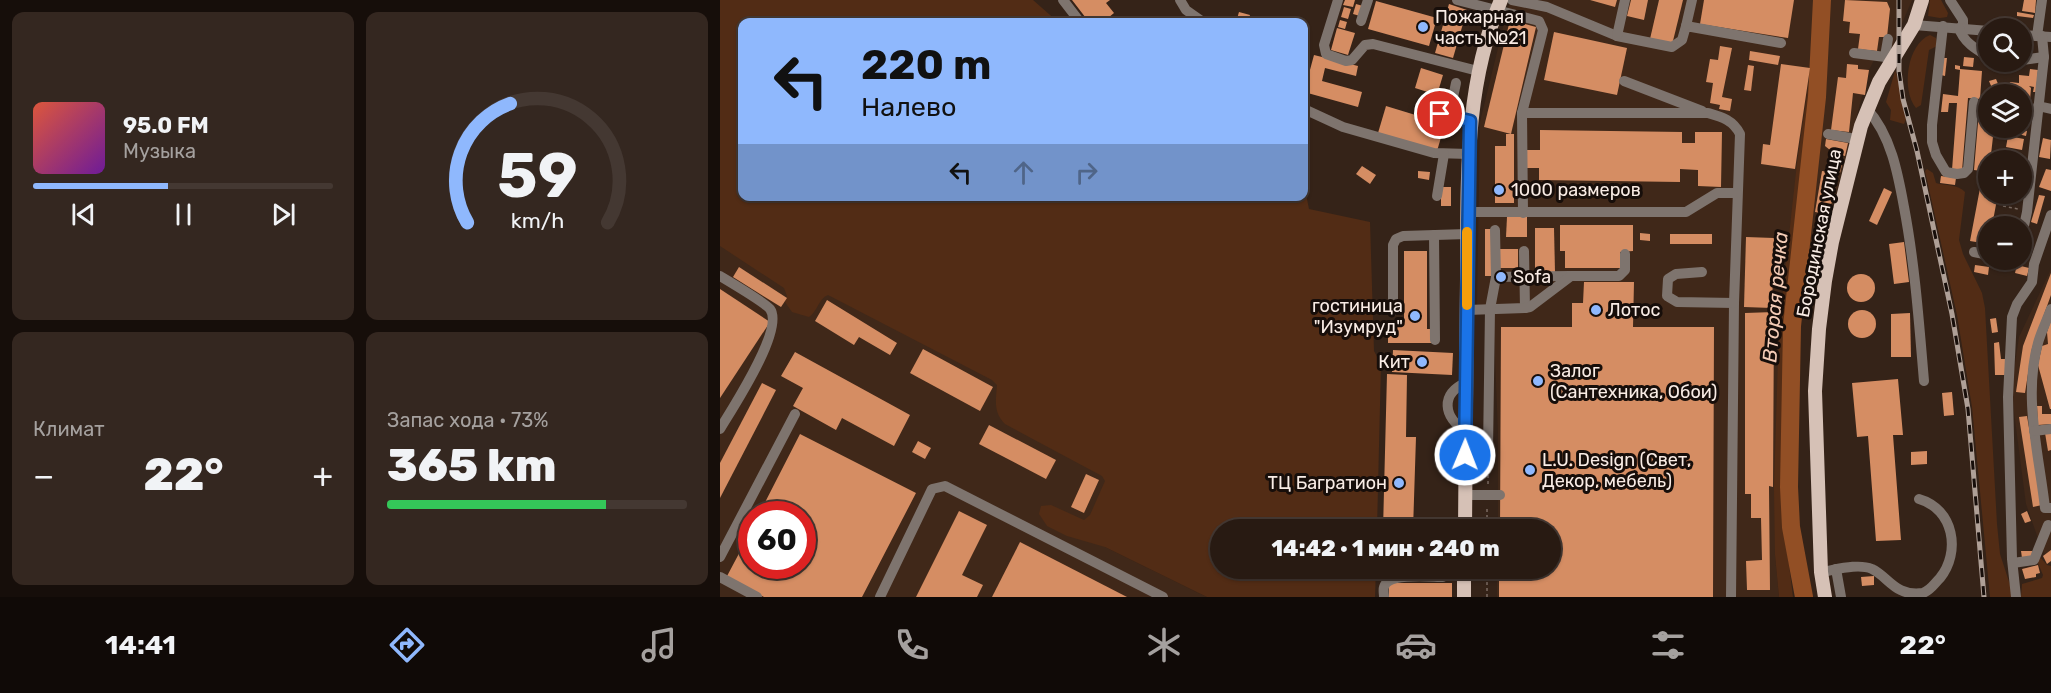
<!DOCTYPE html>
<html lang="ru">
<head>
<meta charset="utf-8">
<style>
	:root { --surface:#281a12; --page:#342720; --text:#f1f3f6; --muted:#a5a19f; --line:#443832; --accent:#8fb8fd }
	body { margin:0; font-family:Rubik,sans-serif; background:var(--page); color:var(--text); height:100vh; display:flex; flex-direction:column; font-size:22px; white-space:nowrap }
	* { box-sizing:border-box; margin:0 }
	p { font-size:20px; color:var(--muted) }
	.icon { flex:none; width:33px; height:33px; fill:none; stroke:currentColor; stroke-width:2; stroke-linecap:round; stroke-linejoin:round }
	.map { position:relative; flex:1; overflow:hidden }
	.details { display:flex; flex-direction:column; gap:12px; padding:12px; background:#160e0a; width:720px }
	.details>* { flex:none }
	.hud { position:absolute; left:18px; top:18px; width:570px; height:183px; border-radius:12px; box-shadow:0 2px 4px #0004,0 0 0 2px var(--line); background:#8fb8fd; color:#111; overflow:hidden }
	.tools { position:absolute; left:1258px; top:18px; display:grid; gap:12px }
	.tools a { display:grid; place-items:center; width:54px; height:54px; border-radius:50%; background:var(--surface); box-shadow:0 2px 4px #0004,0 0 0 2px var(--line); font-size:30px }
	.speed { position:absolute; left:18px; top:501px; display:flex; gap:12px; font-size:30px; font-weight:700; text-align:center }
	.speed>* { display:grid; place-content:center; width:78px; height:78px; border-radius:50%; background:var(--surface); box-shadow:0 2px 4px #0004,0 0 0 2px var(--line); line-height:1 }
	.speed .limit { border:9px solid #d22; background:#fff; color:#111 }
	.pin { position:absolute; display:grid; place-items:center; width:51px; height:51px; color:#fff; margin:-26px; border:3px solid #fff; border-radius:50%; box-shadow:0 2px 6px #0007 }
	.me { position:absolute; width:66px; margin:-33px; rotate:1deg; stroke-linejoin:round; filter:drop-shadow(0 0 4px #0008) }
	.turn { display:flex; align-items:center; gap:21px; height:126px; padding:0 24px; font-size:27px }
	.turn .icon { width:78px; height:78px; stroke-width:2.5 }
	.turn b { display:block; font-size:42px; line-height:51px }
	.lanes { display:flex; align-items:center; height:57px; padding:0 24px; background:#0003; justify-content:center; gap:30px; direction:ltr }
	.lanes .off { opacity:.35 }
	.big { font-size:45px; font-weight:800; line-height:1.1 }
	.details .tile { flex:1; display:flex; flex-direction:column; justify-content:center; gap:9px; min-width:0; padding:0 21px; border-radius:12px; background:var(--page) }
	.details .dial { align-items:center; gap:0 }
	.dial svg { height:156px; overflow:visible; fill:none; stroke:var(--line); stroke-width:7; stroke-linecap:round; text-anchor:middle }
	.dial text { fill:var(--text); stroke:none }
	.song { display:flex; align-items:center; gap:18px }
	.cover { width:72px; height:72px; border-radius:9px; background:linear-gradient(135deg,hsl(10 70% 55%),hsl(280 70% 35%)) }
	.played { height:6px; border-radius:3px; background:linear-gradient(90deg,var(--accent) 45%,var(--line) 45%) }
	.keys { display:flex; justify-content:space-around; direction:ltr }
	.heat { display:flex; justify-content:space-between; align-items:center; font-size:33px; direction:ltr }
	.charge { height:9px; border-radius:4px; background:linear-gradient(90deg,#34c759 73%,var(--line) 0) }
	.details .tiles { flex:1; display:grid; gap:12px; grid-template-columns:repeat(2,1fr) }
	.trip { position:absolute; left:490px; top:519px; width:351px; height:60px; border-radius:30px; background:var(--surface); box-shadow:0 2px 4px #0004,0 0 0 2px var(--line); font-weight:800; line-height:60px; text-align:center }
	.tab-bar { display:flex; height:96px; justify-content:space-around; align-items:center; background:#100a07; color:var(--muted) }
	.tab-bar .icon { width:42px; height:42px }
	.tab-bar .current { color:var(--accent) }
	.tab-bar b { font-size:27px; color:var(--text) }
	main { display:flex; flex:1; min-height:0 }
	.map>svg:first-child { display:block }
	.built { fill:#402819; fill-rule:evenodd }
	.green { fill:#522c15 }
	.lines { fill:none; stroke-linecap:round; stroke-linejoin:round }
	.river { stroke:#924f25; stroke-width:18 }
	.building { fill:#d58d63 }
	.path { stroke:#7b6b61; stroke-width:1.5; stroke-dasharray:3 3; stroke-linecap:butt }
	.minor { stroke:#7e746e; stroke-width:10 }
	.major { stroke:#d6c1b6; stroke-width:14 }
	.rail-casing { stroke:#afa097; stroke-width:5 }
	.rail { stroke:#170e0a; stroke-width:3; stroke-dasharray:9; stroke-linecap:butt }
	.route-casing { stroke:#114b97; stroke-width:15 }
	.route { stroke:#1a73e8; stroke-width:10 }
	.slow { stroke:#f59e0b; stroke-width:10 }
	.poi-dot { fill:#8fb8fd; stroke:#170e0a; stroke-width:2 }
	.labels { text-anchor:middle; stroke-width:6; stroke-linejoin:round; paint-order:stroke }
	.poi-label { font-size:18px; fill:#f9ece5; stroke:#170e0a; text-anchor:start }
	.street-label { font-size:18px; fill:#f9ece5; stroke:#170e0a }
	.water-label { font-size:20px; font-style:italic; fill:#f4ccb6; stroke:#170e0a }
</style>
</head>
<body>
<main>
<section class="details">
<div class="tiles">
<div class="tile">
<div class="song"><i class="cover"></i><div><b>95.0 FM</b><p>Музыка</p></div></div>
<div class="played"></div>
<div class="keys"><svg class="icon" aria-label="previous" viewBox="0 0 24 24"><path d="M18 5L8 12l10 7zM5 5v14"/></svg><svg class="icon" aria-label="pause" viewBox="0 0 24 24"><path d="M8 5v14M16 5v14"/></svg><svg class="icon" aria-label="next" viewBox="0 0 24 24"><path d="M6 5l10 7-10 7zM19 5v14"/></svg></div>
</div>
<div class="tile dial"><svg viewBox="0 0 100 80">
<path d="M14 69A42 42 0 1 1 86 69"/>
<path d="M14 69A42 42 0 0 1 36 8" stroke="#8fb8fd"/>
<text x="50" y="56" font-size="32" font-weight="700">59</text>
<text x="50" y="72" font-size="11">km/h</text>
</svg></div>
<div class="tile"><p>Климат</p>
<div class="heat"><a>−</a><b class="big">22°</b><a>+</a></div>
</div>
<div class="tile"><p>Запас хода · 73%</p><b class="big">365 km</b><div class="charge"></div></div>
</div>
</section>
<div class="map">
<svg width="1331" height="597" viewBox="0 0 1331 597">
	<rect width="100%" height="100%" fill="#352318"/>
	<g class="built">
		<polygon points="793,0 1192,0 1170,52 1156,56 1149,70 1098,262 1068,254 1055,555 1059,597 777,597 777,569 831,568 831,530 778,529 778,433 773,306 757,306 760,122 788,7"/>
		<path d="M 0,215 L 282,373 L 414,479 L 385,547 L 487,597 L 0,597 ZM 32,514 L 82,514 L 82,566 L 32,566 Z"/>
		<polygon points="1331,269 1331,564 1321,547 1306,504 1294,412 1292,383 1299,337"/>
	</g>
	<g class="green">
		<path d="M 0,0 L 313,0 L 338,22 L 22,22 L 22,196 L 584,196 L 584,184 L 589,209 L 650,222 L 654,351 L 661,364 L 657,529 L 501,530 L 501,568 L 656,569 L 655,597 L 487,597 L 385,547 L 347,536 L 327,526 L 319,514 L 321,506 L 331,505 L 364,520 L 370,515 L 385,481 L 382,476 L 285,424 C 273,412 276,400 277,385 L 272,380 L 108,295 C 98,299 98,311 89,317 L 72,312 L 65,302 L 67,296 L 64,288 L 0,246 Z"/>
		<polygon points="1210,0 1221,0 1228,13 1227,17 1220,18 1208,16"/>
		<path d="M 1210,35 L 1216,38 L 1217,46 L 1209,50 L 1201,105 L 1196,108 C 1181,90 1187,44 1210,35 Z"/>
		<polygon points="1093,55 1096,59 1066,323 1063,489 1065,532 1073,597 1059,597 1055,555 1054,487 1059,327 1077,163"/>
		<path d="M 1175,71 C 1179,76 1183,109 1186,119 L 1184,124 L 1170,120 L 1171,110 L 1166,102 Z"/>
		<path d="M 1207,169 L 1213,173 L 1216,183 C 1226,186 1238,184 1245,192 L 1239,240 L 1243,254 L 1262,293 L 1265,308 L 1277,524 L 1280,554 L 1294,597 L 1270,597 L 1252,407 L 1237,315 L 1205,171 Z"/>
		<polygon points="1320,557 1327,565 1331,566 1331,597 1301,597 1302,584 1322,578 1323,575 1317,561"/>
	</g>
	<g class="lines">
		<polyline class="river" points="1084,597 1071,527 1069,487 1072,326 1097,97 1102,0"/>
	</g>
	<g class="building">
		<polygon points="352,0 390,0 386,3 394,13 383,22 369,22"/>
		<polygon points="625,0 635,0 633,7 623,5"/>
		<polygon points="870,0 897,0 895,7"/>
		<polygon points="911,0 928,0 924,20 907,16"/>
		<polygon points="939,0 963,0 952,45 930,39"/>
		<polygon points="984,0 1074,0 1068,38 980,24"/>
		<polygon points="1125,0 1167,2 1170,9 1167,37 1159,37 1157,51 1138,49 1140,34 1129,33 1130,22 1123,21"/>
		<polygon points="1304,0 1316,0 1315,13 1302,11"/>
		<polygon points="656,1 717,18 709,46 648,29"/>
		<polygon points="636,4 643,6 640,16 633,14"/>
		<polygon points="729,4 747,10 733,58 715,53"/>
		<polygon points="624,7 631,9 628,19 621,17"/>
		<polygon points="519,12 530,15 528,22 516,22"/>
		<polygon points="1297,12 1314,15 1313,18 1297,16"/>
		<polygon points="620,20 627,22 625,29 618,27"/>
		<polygon points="790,20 816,27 791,134 764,127"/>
		<polygon points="617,28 635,33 628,55 611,50"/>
		<polygon points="834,32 907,48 897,95 824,80"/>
		<polygon points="1000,46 1012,48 1002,97 1012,99 1010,111 999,109 1000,105 990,103 993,83 986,82 990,59 998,60"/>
		<polygon points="1030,51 1060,56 1058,65 1029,60"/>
		<polygon points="594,55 638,66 636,76 605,68 602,81 642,92 638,107 584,92"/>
		<polygon points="1244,57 1254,58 1253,67 1243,66"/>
		<polygon points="1223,58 1227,58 1225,76 1221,75"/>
		<polygon points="1061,64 1090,68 1075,169 1041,164 1043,144 1050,145"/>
		<polygon points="1127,64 1138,65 1138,69 1149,70 1145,95 1133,93 1129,132 1111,130 1118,77 1126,78"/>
		<polygon points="1028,65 1034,66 1031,91 1024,90"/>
		<polygon points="1235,65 1240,66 1240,69 1262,71 1260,99 1248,98 1242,171 1232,170 1237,103 1229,103 1228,112 1221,112 1223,94 1238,96 1240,70 1235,69"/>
		<polygon points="701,68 723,75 717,95 695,88"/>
		<polygon points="1310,69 1318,70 1316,92 1313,92 1314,87 1309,86 1311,88 1310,100 1302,99 1302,94 1281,94 1282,86 1289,86 1290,82 1299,83 1299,75 1309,76"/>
		<polygon points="1276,79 1281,91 1274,93 1269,81"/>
		<polygon points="1260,99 1269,100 1269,128 1274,128 1269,172 1254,170"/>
		<polygon points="666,106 725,124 717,151 658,133"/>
		<polygon points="1295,128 1307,131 1306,136 1294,133"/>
		<polygon points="820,130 962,132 962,143 975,143 975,132 1002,132 1001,187 978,186 978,170 960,169 960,182 819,180 819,168 807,168 807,150 820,150"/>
		<polygon points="786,134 794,134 794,203 775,203 775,146 786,146"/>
		<polygon points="1288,136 1304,139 1302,150 1286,147"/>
		<polygon points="1323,138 1331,140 1330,159 1319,157"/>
		<polygon points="1106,139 1128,143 1125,156 1115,154 1105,146"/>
		<polygon points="1112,163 1122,165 1120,173 1110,171"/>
		<polygon points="642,166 656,175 650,184 636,174"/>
		<polygon points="1326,169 1331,170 1331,191 1319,187"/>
		<polygon points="698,171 710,172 709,180 698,178"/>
		<polygon points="1102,171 1116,173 1115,192 1108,214 1095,212"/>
		<polygon points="1221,176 1236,178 1235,185 1220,183"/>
		<polygon points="1261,183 1269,185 1269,194 1278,194 1272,226 1269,226 1268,244 1250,241"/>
		<rect x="721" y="187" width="10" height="19"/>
		<polygon points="1164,188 1172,192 1157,225 1149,221"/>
		<polygon points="1319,195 1325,196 1317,224 1311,222"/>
		<polygon points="787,217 807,217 807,237 786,237"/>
		<polygon points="1278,217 1295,221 1294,226 1276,226"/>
		<polygon points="840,225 913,225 913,251 900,252 900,268 845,268 845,251 840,251"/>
		<polygon points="815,228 834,228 835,272 815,273"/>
		<rect x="765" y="229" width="8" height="47"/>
		<polygon points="920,233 930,234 930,241 920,240"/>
		<rect x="950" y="234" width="42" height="10"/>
		<polygon points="1026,237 1054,238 1052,308 1024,307"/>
		<polygon points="1184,242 1189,282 1174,284 1169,244"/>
		<rect x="780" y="249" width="18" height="19"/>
		<polygon points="684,251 707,251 707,329 714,329 714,343 668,343 668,322 684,322"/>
		<polygon points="1276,264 1292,266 1291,271 1275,268"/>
		<polygon points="1255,265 1269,267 1268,275 1254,272"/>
		<polygon points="1297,265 1309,268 1307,276 1295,273"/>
		<polygon points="19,267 67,298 61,307 13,277"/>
		<polygon points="1331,273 1331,295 1312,348 1305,393 1296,392 1303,346"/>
		<circle cx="1141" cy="288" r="14"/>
		<polygon points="864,282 914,282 913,327 994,327 993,597 779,597 779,568 831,568 831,530 780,530 781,327 852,327 852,303 863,303"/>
		<polygon points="0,289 50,322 0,398"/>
		<polygon points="107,300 177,343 170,355 139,337 134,345 95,321"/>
		<circle cx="1142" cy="324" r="14"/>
		<polygon points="1054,312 1053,487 1049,486 1050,590 1027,590 1026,561 1042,560 1041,518 1031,518 1031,494 1025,494 1025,313"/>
		<polygon points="1190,313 1191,357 1171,357 1171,314"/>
		<polygon points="1276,318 1278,332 1272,333 1270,319"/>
		<polygon points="1331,320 1331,409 1330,409 1318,365 1322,346 1328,344 1327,332"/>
		<polygon points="1279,342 1281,359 1285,359 1285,375 1275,375 1274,343"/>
		<polygon points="203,349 273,387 260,411 190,373"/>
		<polygon points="673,350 733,353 732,375 672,372"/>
		<polygon points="75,352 190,415 174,446 122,418 116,430 73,406 83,388 61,376"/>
		<polygon points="667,374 687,375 686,437 696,437 693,530 663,530"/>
		<polygon points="1178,379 1183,435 1173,435 1181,540 1156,541 1148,436 1137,437 1132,383"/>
		<polygon points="42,383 56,390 0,498 0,463"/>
		<polygon points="1232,392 1234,415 1224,416 1222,393"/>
		<polygon points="1317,406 1322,406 1322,414 1331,414 1331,424 1318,425"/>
		<polygon points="1307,416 1322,505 1313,507 1299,417"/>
		<polygon points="269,425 336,460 326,479 259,444"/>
		<polygon points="1331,432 1331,450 1328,451 1325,433"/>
		<polygon points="80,434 196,493 142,597 44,597 6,578 32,529 32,566 82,566 82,514 39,514"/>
		<polygon points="198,441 211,448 205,459 192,452"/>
		<polygon points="1207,451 1207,464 1191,465 1191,452"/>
		<polygon points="366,474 379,480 364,513 351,507"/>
		<polygon points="239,511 267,525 242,575 263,585 257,597 196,597"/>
		<polygon points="1307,511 1311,521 1305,523 1301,514"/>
		<polygon points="300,542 407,597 272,597"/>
		<polygon points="1331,550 1331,561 1327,564 1323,556"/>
		<polygon points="1301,551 1312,551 1313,558 1302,558"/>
		<polygon points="1318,565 1320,573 1316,574 1316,577 1305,579 1302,569"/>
		<polygon points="662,568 692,568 692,574 662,573"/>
		<polygon points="1154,576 1154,585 1142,586 1141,577"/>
		<polygon points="672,583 732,583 732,597 669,597 669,586"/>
	</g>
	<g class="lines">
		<g class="path">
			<polyline points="1283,206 1298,209"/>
			<polyline points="768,484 768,464"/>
			<polyline points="767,530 767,506"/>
			<polyline points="767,597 767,568"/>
		</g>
		<g class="minor">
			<polyline points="343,0 360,22"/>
			<polyline points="460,0 466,10 483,22"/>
			<polyline points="618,0 604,45 606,54 626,61 632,60 645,45 653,44 758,71"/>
			<polyline points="737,0 819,21 823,30 802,113 803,213"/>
			<polyline points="792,0 827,7 897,36 952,47 962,40 966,26 1061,43"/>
			<polyline points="1230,0 1243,20 1243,28"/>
			<polyline points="641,21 648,0"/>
			<polyline points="1194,25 1269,31"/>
			<polyline points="966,26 972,0"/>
			<polyline points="1223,26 1212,125 1212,142 1216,155 1226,172 1237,174 1244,173 1248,169 1254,102"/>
			<path d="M 1239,28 C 1243,42 1257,50 1269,57"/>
			<polyline points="1302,35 1331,37"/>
			<polyline points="897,36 905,0"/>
			<polyline points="1317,36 1322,0"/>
			<polyline points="1134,53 1173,58"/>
			<polyline points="1165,56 1168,39"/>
			<polyline points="1302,60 1324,57"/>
			<polyline points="904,81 982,111"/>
			<polyline points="1318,106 1331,109"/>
			<polyline points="584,109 623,127 714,153 749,154"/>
			<path d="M 1147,109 C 1171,135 1178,174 1184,207 C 1195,265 1199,323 1204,381"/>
			<polyline points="704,110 750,121"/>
			<path d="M 802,113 L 988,113 C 1002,117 1013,120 1020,134 L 1014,303 L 1011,597"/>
			<polyline points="729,116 736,83"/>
			<polyline points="1108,134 1136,139"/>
			<polyline points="717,196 724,154"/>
			<polyline points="748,212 966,212 997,193 1017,193"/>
			<polyline points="714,235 715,340"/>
			<polyline points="1302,235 1307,212 1324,57 1322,36"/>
			<polyline points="804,251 805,308"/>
			<polyline points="1254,252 1269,255"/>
			<polyline points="982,272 956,274 948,279 947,296 957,302 1014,303"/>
			<path d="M 0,276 C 10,282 44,302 50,309 C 65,329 12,409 0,429"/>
			<polyline points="776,277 850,276"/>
			<path d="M 1331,309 C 1327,320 1321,332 1318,343 C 1303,397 1319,454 1325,508 L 1331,508"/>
			<polyline points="747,310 805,308 810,307 851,276 899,276 905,270 905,254"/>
			<polyline points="673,311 673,245 676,239 683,236 747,234"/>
			<path d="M 746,431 C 723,418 720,393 746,383"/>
			<polyline points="1314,431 1331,429"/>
			<polyline points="745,455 763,454 768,450 770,309 776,277 775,230"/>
			<polyline points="745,495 780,495"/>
			<polyline points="0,557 75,414"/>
			<polyline points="1293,563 1314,560 1328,525"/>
			<polyline points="1116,569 1121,597"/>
			<path d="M 1101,572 C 1115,570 1138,563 1152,569 C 1169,577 1175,597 1203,593 C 1211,590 1214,584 1220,578 C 1241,552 1234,509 1199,499"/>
			<polyline points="0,577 37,597"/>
			<polyline points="160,597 212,489 225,486 443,597"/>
			<path d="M 664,597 C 664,594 663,590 664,587 C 668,572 710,577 723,577"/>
			<polyline points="1296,597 1292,559 1288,397 1292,317 1297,304 1312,282 1314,264 1331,215"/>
		</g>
		<g class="major">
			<path d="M 745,530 C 745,446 746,362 747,279 C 748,185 743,88 781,0"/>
			<polyline points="744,597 744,568"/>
			<polyline points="1105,597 1101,572 1095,391 1099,329 1105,281 1112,242 1141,126 1159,82 1194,25 1202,0"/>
		</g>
		<g class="rail-casing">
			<polyline id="rail" points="1179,0 1179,71 1183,99 1197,151 1232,314 1248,409 1264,597"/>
		</g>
		<use href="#rail" class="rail"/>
	</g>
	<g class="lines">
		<g class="route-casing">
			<polyline id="route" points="720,114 750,121 745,455"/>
		</g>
		<use href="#route" class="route"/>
		<polyline class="slow" points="747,305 747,232"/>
	</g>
	<g class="poi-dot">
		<circle cx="703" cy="27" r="6"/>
		<circle cx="779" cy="190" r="6"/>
		<circle cx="781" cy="277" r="6"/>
		<circle cx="876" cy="310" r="6"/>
		<circle cx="695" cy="316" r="6"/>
		<circle cx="702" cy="362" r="6"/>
		<circle cx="818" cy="381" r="6"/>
		<circle cx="810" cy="470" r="6"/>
		<circle cx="679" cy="483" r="6"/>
	</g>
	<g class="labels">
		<g class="poi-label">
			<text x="715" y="23">Пожарная<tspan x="715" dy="21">часть №21</tspan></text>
			<text x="791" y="196">1000 размеров</text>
			<text x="793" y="283">Sofa</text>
			<text x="683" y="312" text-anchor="end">гостиница<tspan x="683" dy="21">"Изумруд"</tspan></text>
			<text x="888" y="316">Лотос</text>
			<text x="690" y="368" text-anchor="end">Кит</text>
			<text x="830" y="377">Залог<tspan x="830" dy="21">(Сантехника, Обои)</tspan></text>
			<text x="822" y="466">L.U. Design (Свет,<tspan x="822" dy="21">Декор, мебель)</tspan></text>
			<text x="667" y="489" text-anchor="end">ТЦ Багратион</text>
		</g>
		<g class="street-label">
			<text transform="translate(1099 233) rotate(-79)" y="6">Бородинская улица</text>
		</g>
		<g class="water-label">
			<text transform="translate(1055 297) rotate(-85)" y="7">Вторая речка</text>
		</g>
	</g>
</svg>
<div class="tools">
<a><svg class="icon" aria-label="search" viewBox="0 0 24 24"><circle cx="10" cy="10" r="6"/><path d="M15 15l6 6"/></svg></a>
<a><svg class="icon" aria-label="layers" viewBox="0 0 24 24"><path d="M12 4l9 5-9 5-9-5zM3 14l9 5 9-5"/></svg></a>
<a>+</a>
<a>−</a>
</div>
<div class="speed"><div class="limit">60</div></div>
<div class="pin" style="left:720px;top:114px;background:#d93025"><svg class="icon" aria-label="arrive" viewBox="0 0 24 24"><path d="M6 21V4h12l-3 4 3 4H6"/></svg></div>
<svg class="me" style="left:745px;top:455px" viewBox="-20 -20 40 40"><circle r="17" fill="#1a73e8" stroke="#fff" stroke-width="3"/><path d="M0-11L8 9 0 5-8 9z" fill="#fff"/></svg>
<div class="trip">14:42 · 1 мин · 240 m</div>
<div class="hud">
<div class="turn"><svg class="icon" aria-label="left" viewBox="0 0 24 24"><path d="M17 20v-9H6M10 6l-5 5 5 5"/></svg><div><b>220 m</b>Налево</div></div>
<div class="lanes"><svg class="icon" aria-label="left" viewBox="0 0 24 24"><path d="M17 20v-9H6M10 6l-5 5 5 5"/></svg><svg class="icon off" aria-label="ahead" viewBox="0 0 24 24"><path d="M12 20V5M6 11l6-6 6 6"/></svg><svg class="icon off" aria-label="right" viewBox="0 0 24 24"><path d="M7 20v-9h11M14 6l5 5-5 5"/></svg></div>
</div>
</div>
</main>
<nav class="tab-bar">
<b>14:41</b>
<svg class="icon current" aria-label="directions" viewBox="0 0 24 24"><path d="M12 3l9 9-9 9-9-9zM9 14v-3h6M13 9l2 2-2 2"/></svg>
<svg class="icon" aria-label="music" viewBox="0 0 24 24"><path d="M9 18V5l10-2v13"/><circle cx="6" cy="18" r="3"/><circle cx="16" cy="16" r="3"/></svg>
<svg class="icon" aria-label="phone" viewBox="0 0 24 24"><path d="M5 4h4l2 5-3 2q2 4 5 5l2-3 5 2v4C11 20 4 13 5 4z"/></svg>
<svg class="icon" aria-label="climate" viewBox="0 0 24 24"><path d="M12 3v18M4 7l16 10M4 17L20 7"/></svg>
<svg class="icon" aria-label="car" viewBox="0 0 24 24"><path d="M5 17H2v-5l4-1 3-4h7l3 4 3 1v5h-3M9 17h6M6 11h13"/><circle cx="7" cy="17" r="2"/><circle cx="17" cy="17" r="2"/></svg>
<svg class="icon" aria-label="filters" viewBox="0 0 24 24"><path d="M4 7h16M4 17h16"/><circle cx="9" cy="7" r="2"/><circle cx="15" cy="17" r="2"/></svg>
<b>22°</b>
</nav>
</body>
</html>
